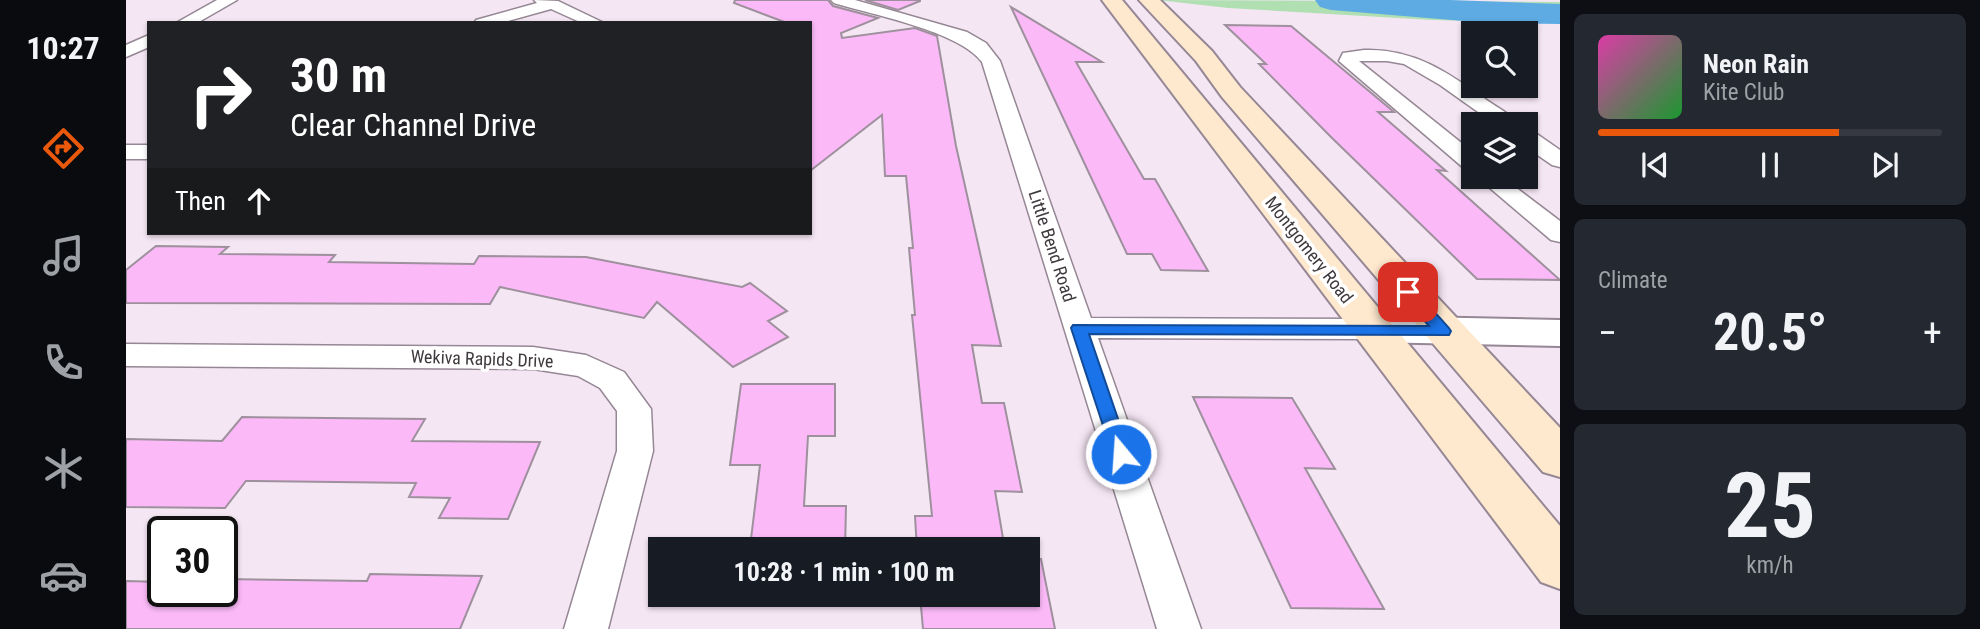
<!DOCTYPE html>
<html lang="en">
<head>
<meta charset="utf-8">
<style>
	:root { --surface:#171b24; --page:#242831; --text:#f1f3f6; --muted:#9ea1a6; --line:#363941; --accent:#ea580c }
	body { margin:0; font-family:"Roboto Condensed",sans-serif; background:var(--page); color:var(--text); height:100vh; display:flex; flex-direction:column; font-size:26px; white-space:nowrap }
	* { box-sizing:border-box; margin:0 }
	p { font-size:23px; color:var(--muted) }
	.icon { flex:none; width:38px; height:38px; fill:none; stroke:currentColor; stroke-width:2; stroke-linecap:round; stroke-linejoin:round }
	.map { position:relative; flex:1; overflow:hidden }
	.panel { display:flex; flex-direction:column; gap:14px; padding:14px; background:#0d0f14; width:420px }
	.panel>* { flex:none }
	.top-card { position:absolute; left:21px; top:21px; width:665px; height:214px; border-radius:0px; box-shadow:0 2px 5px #0004; background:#202124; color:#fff; overflow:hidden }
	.buttons { position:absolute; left:1335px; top:21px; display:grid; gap:14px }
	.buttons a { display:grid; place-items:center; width:77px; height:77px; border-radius:0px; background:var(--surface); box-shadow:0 2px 5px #0004; font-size:35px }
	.speed { position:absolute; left:21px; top:516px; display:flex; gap:14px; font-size:35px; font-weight:700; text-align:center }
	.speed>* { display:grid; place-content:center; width:91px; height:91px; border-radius:50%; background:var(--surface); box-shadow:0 2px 5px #0004; line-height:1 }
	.speed .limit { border:4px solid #111; border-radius:10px; background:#fff; color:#111 }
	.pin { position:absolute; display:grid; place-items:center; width:60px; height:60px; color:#fff; margin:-30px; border-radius:14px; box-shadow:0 4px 10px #0006 }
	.me { position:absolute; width:77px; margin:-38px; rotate:342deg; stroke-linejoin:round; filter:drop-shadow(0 0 5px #0008) }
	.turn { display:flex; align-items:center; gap:24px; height:147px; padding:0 28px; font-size:32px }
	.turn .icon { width:91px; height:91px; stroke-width:2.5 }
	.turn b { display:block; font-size:49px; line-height:60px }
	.then { display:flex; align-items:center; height:66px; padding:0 28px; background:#0003; gap:14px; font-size:26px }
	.big { font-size:52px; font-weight:700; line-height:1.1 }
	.panel .tile { flex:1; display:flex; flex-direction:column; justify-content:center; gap:10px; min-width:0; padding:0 24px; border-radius:10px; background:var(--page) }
	.panel .dial { align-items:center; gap:0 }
	.dial b { font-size:91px; line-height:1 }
	.song { display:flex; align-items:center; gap:21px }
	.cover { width:84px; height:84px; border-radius:10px; background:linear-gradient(135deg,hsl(320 70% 55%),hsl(130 70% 35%)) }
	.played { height:7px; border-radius:4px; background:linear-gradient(90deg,var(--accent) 70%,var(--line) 70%) }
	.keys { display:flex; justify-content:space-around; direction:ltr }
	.heat { display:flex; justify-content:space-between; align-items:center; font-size:38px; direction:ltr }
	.trip { position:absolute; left:522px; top:537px; width:392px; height:70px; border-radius:0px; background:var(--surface); box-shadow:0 2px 5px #0004; font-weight:700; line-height:70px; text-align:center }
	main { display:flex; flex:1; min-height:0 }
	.tab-bar { display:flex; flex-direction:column; width:126px; justify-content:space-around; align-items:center; background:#090b0e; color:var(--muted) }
	.tab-bar .icon { width:49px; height:49px }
	.tab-bar .current { color:var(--accent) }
	.tab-bar b { font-size:32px; color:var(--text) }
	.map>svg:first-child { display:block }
	.green { fill:#b0dfb2 }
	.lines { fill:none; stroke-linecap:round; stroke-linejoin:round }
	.river { fill:#5dabe2; fill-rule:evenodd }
	.building { fill:#fbb9f8; stroke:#9e909d; stroke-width:2 }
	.minor-casing { stroke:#958794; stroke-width:3 }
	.tertiary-casing { stroke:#958794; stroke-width:4 }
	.secondary-casing { stroke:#958794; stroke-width:4 }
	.minor { fill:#fff; fill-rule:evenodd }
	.tertiary { fill:#fff; fill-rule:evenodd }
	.secondary { fill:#fee8ce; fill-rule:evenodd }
	.route { fill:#1a73e8; stroke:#114b97; stroke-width:2 }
	.labels { text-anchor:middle; stroke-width:7; stroke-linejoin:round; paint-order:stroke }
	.street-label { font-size:18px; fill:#3f393e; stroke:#fff }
</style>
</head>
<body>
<main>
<nav class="tab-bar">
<b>10:27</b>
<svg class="icon current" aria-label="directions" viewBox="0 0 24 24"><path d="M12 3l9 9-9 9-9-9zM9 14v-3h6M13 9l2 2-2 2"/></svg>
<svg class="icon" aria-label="music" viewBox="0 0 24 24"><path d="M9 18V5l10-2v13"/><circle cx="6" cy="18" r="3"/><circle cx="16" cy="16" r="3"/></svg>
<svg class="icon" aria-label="phone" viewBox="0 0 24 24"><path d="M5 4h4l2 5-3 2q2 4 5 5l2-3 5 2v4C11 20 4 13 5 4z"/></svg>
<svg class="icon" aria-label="climate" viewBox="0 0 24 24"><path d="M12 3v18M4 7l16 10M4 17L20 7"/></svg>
<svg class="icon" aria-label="car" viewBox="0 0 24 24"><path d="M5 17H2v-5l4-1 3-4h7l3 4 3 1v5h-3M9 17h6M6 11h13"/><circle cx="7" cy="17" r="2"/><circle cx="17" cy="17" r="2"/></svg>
</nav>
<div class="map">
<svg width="1434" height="629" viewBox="0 0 1434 629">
	<rect width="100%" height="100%" fill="#f5e6f4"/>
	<polygon class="green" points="1032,0 1434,2 1434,23 1306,20 1102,8"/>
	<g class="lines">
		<polygon class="river" points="1189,0 1324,0 1434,4 1434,24 1362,23 1205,10 1194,7"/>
	</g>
	<g class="building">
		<polygon points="609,0 702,0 707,6 752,18 715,33 716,38 789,28 811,36 830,146 875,346 846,345 856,403 878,403 896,492 869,491 879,550 791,550 789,516 806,516 786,315 789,315 783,248 787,248 780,176 759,176 756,115 684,171 684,23 661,23 608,3"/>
		<polygon points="739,0 794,0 794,1 772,10"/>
		<polygon points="885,7 976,62 950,62 1018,179 1029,179 1082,271 1035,270 1026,254 1001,254"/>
		<polygon points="1099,25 1165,26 1268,112 1252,112 1320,171 1311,170 1434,280 1351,279 1205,137 1133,64 1140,64"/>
		<polygon points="30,246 102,247 94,254 209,255 203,262 348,264 353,256 460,257 616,287 624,283 661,311 642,321 662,337 607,367 531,302 518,318 374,287 364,304 0,303 0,270"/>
		<polygon points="615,384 709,384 709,436 682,436 678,506 720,506 719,550 583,550 585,538 625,539 634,465 604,465"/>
		<polygon points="1067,397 1166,398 1209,469 1179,468 1258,609 1165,608"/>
		<polygon points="116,417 299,419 286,441 414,442 382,519 313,518 324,498 283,497 290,483 120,481 99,508 0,507 0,439 96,441"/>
		<polygon points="901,559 915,559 929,629 797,629 794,595 901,595"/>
		<polygon points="244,574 356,576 334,629 0,629 0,581 37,582 37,592 96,592 96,579 241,581"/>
		<polygon points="575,595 719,595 718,605 574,602"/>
	</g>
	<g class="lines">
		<g class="minor-casing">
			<g id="minor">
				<polygon points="91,0 111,0 71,23 50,23"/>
				<polygon points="408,0 432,1 478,23 456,23 425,9 375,23 348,23 350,20 411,3"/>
				<path d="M 705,0 L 729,0 L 841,32 L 860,43 L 874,61 L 965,318 L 1245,319 L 1256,322 L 1260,329 L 1256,336 L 1245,339 L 972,338 L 1075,629 L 1031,629 L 856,62 C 833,31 747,15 708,3 Z"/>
				<polygon points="23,35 23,47 0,57 0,45"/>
				<path d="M 1238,50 C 1288,48 1323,73 1362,101 C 1372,108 1385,114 1392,124 L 1369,124 L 1314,85 L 1278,64 L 1261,61 L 1233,61 L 1348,153 L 1348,172 L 1340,170 L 1213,61 L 1217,53 Z"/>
				<polygon points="1400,131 1408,132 1434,150 1434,167 1426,165 1400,147"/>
				<rect x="0" y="145" width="23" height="14"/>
				<polygon points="1351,177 1376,177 1434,221 1434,242 1425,240"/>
				<polygon points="0,344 407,347 460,355 498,372 525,409 527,451 482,629 438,629 491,451 491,411 474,388 452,376 407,369 0,366"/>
			</g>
		</g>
		<g class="tertiary-casing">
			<polygon id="tertiary" points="1245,316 1434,320 1434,346 1245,342 1231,338 1225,329 1231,320"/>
		</g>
		<g class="secondary-casing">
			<g id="secondary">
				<polygon points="976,0 996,0 1434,526 1434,589 1415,582"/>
				<polygon points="1013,0 1034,0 1086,51 1114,87 1434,428 1434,477 1417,472 1096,97 1070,61"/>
			</g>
		</g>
		<use href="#minor" class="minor"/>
		<use href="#tertiary" class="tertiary"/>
		<use href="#secondary" class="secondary"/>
	</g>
	<polygon class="route" points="1282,287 1287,288 1323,328 1325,331 1323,335 963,334 1004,454 1001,459 995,461 988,459 945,328 947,325 1303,326 1274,292"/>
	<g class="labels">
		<g class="street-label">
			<text transform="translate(926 246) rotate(72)" y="6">Little Bend Road</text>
			<text transform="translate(1183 250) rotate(52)" y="6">Montgomery Road</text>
			<text transform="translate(356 359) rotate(2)" y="6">Wekiva Rapids Drive</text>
		</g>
	</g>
</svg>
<div class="buttons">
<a><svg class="icon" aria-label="search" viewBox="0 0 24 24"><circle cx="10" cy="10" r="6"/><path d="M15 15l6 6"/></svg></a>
<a><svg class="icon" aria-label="layers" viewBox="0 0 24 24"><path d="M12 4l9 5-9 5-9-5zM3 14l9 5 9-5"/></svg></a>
</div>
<div class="speed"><div class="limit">30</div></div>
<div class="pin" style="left:1282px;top:292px;background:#d93025"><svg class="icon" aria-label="arrive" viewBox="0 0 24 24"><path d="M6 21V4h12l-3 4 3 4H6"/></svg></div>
<svg class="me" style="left:995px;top:454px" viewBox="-20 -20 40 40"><circle r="17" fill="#1a73e8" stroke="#fff" stroke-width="3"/><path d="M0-11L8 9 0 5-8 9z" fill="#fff"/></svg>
<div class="trip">10:28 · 1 min · 100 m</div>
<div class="top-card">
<div class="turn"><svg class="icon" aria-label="right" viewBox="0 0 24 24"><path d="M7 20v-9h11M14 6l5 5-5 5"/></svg><div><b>30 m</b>Clear Channel Drive</div></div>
<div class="then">Then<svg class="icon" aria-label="ahead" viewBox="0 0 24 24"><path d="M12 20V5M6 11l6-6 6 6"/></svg></div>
</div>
</div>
<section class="panel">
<div class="tile">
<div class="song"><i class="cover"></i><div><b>Neon Rain</b><p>Kite Club</p></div></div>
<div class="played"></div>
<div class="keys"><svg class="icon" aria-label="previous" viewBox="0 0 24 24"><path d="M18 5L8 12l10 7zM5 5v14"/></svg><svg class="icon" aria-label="pause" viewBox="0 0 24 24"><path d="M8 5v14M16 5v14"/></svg><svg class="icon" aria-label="next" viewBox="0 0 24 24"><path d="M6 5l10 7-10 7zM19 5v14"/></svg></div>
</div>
<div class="tile"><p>Climate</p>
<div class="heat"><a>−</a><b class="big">20.5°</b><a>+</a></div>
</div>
<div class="tile dial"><b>25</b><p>km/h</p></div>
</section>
</main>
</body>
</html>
